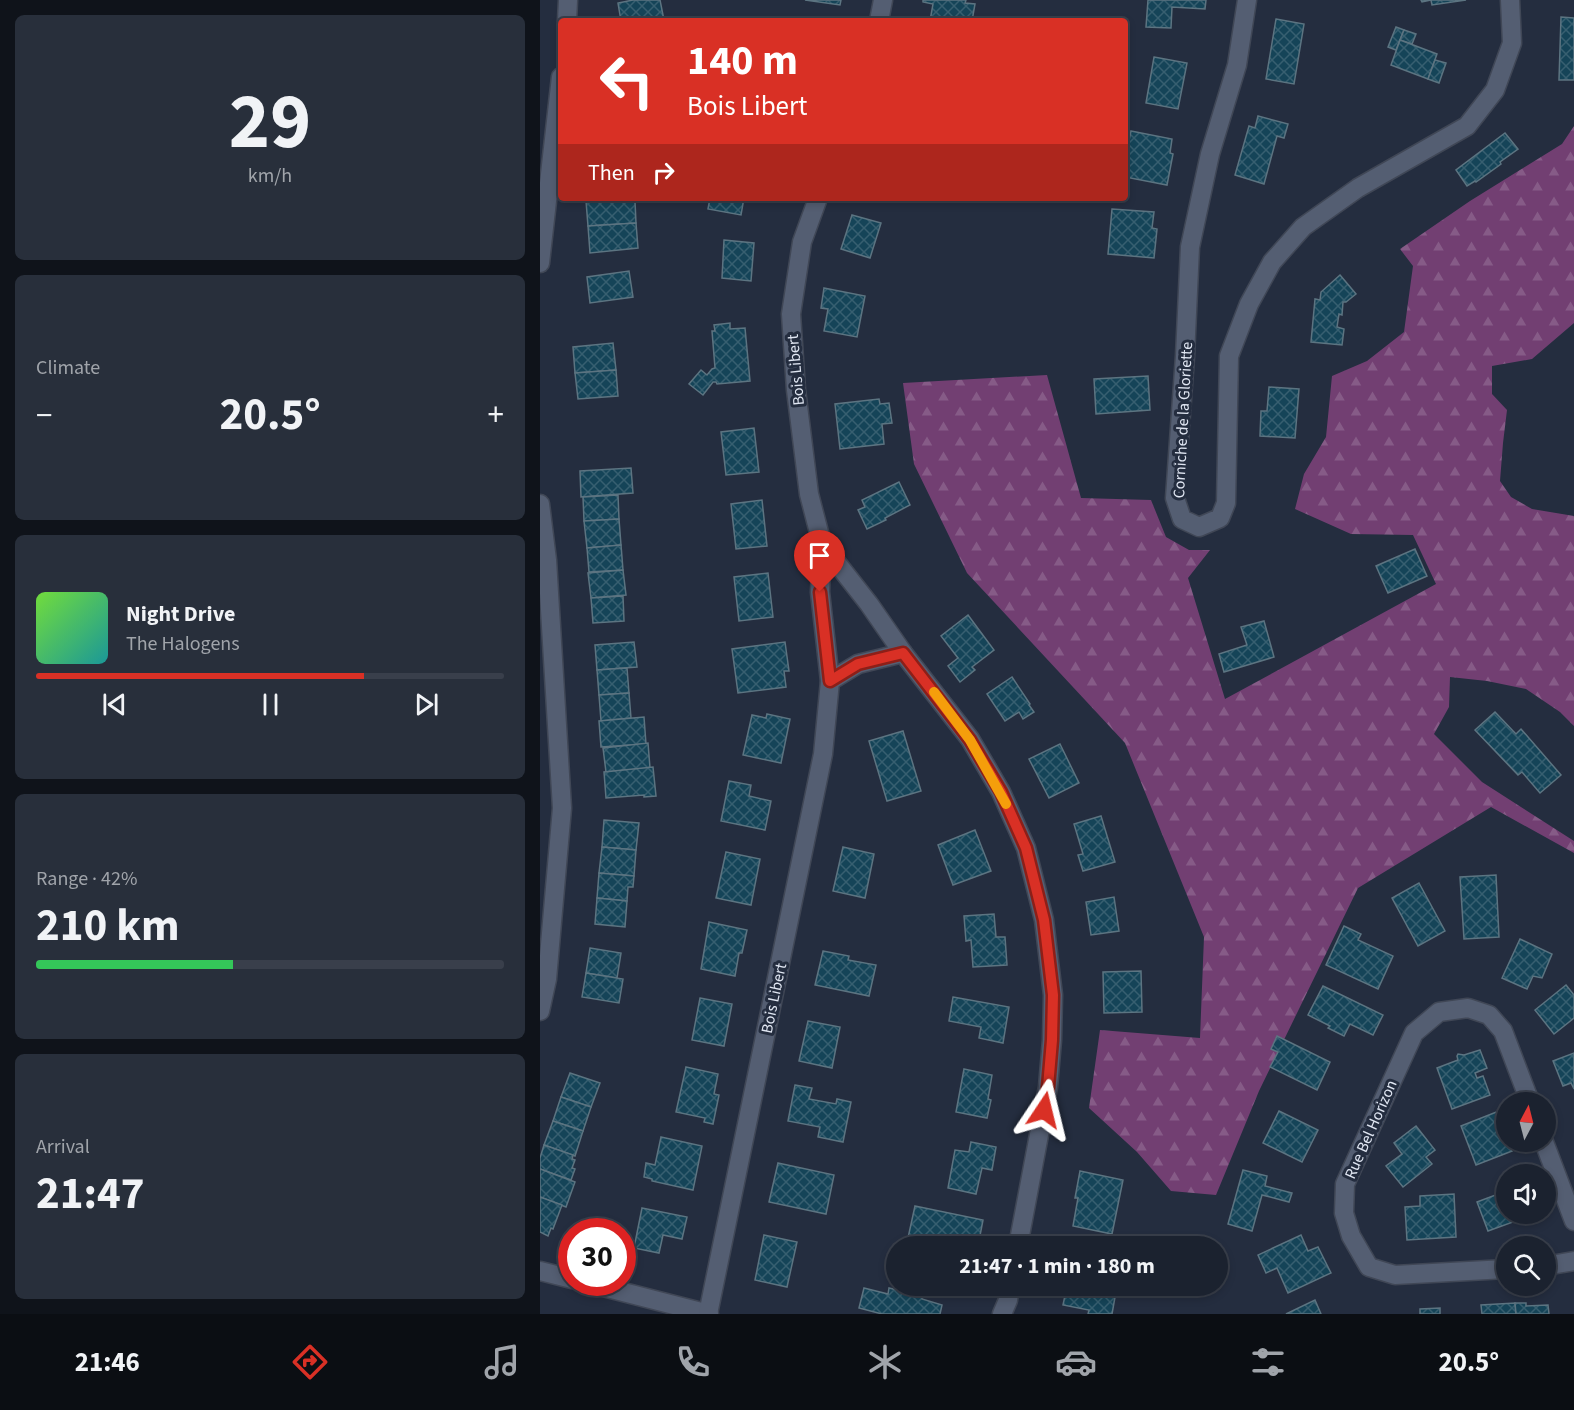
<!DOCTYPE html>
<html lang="en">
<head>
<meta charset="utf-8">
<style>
	:root { --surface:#1b222f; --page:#282f3b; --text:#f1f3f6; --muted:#a0a4aa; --line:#393f4b; --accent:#d93025 }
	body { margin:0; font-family:"Source Sans 3",sans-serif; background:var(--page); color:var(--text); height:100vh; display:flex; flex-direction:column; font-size:22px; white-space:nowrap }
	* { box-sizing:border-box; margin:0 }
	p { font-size:20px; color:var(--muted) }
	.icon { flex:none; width:33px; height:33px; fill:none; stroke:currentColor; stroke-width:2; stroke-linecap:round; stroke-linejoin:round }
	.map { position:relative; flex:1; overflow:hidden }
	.details { display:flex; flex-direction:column; gap:15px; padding:15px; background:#0f131a; width:540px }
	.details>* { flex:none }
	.guide { position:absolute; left:18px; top:18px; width:570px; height:183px; border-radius:6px; box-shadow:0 3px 9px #0003,0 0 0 2px var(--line); background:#d93025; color:#fff; overflow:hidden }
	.needle { width:39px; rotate:7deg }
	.controls { position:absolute; left:956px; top:1092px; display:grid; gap:12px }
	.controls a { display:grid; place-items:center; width:60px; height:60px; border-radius:50%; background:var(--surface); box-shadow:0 3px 9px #0003,0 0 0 2px var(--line); font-size:30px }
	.speed { position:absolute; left:18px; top:1218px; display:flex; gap:12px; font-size:30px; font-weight:700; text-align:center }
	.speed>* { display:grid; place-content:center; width:78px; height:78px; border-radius:50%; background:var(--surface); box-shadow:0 3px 9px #0003,0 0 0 2px var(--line); line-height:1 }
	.speed .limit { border:9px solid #d22; background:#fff; color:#111 }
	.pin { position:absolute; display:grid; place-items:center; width:51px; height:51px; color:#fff; margin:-62px -26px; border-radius:50% 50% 50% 0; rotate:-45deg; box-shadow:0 0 6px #0007 }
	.pin .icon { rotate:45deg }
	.me { position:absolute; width:66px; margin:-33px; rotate:10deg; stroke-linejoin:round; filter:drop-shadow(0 0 4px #0008) }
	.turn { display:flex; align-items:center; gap:21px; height:126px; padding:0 30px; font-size:27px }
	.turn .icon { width:78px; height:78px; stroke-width:2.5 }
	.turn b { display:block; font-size:42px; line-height:51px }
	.then { display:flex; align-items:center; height:57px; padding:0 30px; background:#0003; gap:12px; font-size:22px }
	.big { font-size:45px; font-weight:700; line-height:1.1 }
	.details .widget { flex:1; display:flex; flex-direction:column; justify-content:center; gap:9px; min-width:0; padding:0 21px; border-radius:9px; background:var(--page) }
	.details .dial { align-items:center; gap:0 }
	.dial b { font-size:78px; line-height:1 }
	.song { display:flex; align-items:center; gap:18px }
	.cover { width:72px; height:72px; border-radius:9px; background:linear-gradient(135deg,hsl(100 70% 55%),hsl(180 70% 35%)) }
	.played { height:6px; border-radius:3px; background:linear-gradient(90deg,var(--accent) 70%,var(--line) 70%) }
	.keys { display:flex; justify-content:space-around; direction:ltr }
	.heat { display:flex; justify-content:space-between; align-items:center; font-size:33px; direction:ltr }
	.charge { height:9px; border-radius:4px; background:linear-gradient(90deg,#34c759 42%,var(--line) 0) }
	.trip { position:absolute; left:346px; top:1236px; width:342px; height:60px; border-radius:30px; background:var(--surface); box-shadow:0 3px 9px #0003,0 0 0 2px var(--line); font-weight:700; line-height:60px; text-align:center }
	.tabs { display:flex; height:96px; justify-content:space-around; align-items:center; background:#0b0e13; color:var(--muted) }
	.tabs .icon { width:42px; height:42px }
	.tabs .active { color:var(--accent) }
	.tabs b { font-size:27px; color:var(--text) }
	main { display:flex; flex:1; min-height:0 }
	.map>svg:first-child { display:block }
	.forest { fill:url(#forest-firs) }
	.building { fill:url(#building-cross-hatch); stroke:#5c7481; stroke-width:1.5 }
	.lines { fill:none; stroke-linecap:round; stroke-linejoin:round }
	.minor-casing { stroke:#404756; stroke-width:21 }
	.minor { stroke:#545e72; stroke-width:18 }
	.route-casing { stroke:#8d1f18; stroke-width:15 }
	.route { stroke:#d93025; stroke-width:10 }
	.slow { stroke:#f59e0b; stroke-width:10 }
	.labels { text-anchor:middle; stroke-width:6; stroke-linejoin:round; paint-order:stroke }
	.street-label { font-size:16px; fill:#e0e6f2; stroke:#242d3f }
</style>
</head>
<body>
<main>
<section class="details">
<div class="widget dial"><b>29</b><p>km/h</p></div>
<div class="widget"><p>Climate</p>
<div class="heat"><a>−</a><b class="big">20.5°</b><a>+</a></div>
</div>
<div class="widget">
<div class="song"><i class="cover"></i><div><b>Night Drive</b><p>The Halogens</p></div></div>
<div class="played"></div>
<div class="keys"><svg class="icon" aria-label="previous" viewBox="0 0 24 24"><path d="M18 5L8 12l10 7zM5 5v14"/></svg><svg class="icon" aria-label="pause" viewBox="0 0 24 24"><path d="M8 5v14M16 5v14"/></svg><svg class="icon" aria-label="next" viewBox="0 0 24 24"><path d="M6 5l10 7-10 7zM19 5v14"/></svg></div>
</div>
<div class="widget"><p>Range · 42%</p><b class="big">210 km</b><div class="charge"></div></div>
<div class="widget"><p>Arrival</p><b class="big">21:47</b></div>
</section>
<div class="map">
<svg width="1034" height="1314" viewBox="0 0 1034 1314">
	<defs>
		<pattern id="forest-firs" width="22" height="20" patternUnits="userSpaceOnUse" patternTransform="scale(1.5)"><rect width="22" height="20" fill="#723f72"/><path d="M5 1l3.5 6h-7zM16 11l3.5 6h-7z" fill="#865b87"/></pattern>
		<pattern id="building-cross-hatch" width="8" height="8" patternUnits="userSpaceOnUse" patternTransform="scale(1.5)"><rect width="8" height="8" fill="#154458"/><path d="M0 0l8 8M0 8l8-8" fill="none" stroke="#375f70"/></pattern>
	</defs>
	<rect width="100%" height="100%" fill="#242d3f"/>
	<polygon class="forest" points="1034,126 1034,323 992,359 952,366 952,394 967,410 963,443 960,481 971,497 992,509 1034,516 1034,726 1020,712 986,689 947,681 910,677 909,707 894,734 942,782 1034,841 1034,853 951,807 818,888 719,1091 676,1195 631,1191 597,1152 549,1108 560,1030 660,1038 664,937 585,743 427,573 374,464 363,383 507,375 541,498 611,500 626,537 649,550 670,550 648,578 685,699 896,584 873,535 811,534 755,509 764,474 786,437 792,376 827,361 864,332 873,266 860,249 930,201 1022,144"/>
	<g class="building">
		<polygon points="93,0 120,0 124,20 81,21 78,3"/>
		<polygon points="265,0 301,0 300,5"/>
		<polygon points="383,0 426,0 425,3 435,4 432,21 390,21 393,4 383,2"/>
		<polygon points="608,0 666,0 665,9 632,7 631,28 606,27"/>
		<polygon points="881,0 926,0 892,5 891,0 882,2"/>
		<polygon points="1021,17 1034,18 1034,80 1019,80"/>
		<polygon points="736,19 764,24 754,84 726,79"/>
		<polygon points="856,27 864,30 856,50 848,47"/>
		<polygon points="864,30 876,34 872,44 860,40"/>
		<polygon points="860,40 897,54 888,79 851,65"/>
		<polygon points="614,57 647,63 638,109 606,103"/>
		<polygon points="895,60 906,63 899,83 888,79"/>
		<polygon points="718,116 748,124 744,138 737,136 724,184 695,175 709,126 715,128"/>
		<polygon points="591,131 632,139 630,153 633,154 627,185 585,177 585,159"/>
		<polygon points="965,133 978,149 960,162 961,164 936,182 935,181 927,186 916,170"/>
		<polygon points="79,198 82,198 83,202 95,201 96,223 48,226 46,201"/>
		<polygon points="170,198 204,198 201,215 168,209"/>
		<polygon points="572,209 614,212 612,228 617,229 614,258 568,254"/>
		<polygon points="312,215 341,223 330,258 301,249"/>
		<polygon points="96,223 98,248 50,253 48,226"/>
		<polygon points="184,240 214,243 211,281 182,278"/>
		<polygon points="89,271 93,297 50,303 47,277"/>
		<polygon points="800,275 816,294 806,302 803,302 802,315 799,314 797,327 804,329 802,345 771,342 775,299 780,300 781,292"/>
		<polygon points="284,288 325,296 317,337 284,331 288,309 281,308"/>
		<polygon points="190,323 190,329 205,328 210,381 177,384 176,382 173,382 163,395 149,384 161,370 167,375 172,369 175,368 172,331 175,331 174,325"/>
		<polygon points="73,343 76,370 35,373 33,347"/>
		<polygon points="76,370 78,396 38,399 35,373"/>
		<polygon points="608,376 610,410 556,414 554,379"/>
		<polygon points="729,387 759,389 755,438 720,436 721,411 727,411"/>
		<polygon points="339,399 340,404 349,403 352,423 342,424 344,444 300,449 295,404"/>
		<polygon points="214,428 219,472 186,475 181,432"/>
		<polygon points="91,468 93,493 41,497 40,471"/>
		<polygon points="359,482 370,505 345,518 346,520 327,529 318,510 325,507 322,500"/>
		<polygon points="78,495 79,519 44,521 43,497"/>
		<polygon points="222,500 227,546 196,549 191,504"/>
		<polygon points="79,519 81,545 47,548 44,521"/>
		<polygon points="81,545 83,570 49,572 47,548"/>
		<polygon points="875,549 887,576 848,593 836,566"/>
		<polygon points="83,570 86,595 51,598 48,573"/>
		<polygon points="228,573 233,617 199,621 194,577"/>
		<polygon points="83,596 84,621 53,623 51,598"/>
		<polygon points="428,615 454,650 432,667 435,670 420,682 408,666 418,658 401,636"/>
		<polygon points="724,621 734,657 684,672 679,654 707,645 701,627"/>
		<polygon points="94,642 97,667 57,670 55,645"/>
		<polygon points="245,642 249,671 244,671 246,687 198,693 192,649"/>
		<polygon points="87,668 89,693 59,695 57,670"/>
		<polygon points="472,677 490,704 489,705 494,712 483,719 479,712 465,721 447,694"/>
		<polygon points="89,693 91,718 61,721 59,695"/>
		<polygon points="955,712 976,734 981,729 1021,775 1000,793 982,772 978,775 935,730"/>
		<polygon points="227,714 250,719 241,763 203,755 212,715 226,718"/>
		<polygon points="104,717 106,744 61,747 59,721"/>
		<polygon points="363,731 381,791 347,801 329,741"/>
		<polygon points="108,743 110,768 66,772 63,748"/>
		<polygon points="520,744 539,783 509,798 489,759"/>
		<polygon points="113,767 116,796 104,797 104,795 66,798 64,772"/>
		<polygon points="189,781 211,785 209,796 231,801 225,830 181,821"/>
		<polygon points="561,816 575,862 543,871 538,855 543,854 534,824"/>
		<polygon points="64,820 99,823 96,850 62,847"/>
		<polygon points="435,830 451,871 413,885 398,845"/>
		<polygon points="62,847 96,850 94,876 59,873"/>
		<polygon points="303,847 334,854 325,898 293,891"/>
		<polygon points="186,852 220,859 211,905 176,898"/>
		<polygon points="59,873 94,876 93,887 88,887 87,901 57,898"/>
		<polygon points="956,875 959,937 924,939 920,877"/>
		<polygon points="879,883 905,931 878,946 852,898"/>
		<polygon points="574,897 579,931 551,935 546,902"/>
		<polygon points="57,898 87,901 85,927 55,924"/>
		<polygon points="454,914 456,937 465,937 467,965 433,967 431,940 426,941 424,916"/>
		<polygon points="169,922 207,930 202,953 199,953 195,976 161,969"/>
		<polygon points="804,926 821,934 818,940 853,956 838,989 786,965"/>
		<polygon points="980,939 1012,954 1002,978 993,976 987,989 962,978"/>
		<polygon points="50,948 81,953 77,978 46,973"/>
		<polygon points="283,951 309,956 308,960 336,965 329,996 275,985"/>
		<polygon points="601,971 602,1012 564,1013 563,972"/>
		<polygon points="46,973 83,979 79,1003 42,997"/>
		<polygon points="1026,985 1034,995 1034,1018 1014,1034 995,1010"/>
		<polygon points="783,986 843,1015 833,1035 810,1024 804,1036 788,1028 790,1026 768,1015"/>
		<polygon points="413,997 469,1007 463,1043 439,1038 441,1027 409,1021"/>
		<polygon points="160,998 192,1004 184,1046 152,1040"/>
		<polygon points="268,1021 300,1027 292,1068 259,1061"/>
		<polygon points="737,1036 790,1062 777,1090 730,1067 738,1052 731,1049"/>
		<polygon points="940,1050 947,1068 935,1073 937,1078 943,1076 950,1095 912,1109 897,1068 918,1060 917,1056 918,1054 924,1055"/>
		<polygon points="1034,1053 1034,1089 1031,1083 1023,1086 1013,1061"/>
		<polygon points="146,1067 178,1074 174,1094 179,1095 173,1124 164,1122 165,1118 136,1112"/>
		<polygon points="424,1069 452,1075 448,1099 451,1100 447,1118 416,1112"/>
		<polygon points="30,1073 60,1083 51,1107 21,1097"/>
		<polygon points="255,1085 272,1088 269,1099 296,1104 297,1099 311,1102 303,1142 278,1137 280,1127 248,1121"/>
		<polygon points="21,1097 51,1107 43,1131 13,1121"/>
		<polygon points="739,1111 778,1130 762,1162 723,1143"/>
		<polygon points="959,1111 966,1130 966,1142 968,1142 972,1151 936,1165 921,1126"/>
		<polygon points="13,1121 43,1131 35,1156 4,1145"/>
		<polygon points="876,1126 895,1150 886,1157 892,1164 863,1187 846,1166 862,1154 854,1143"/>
		<polygon points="121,1137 162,1146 153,1190 112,1181 112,1179 104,1177 106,1163 115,1165"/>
		<polygon points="431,1142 456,1147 452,1170 442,1168 436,1194 408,1188 415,1150 429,1152"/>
		<polygon points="4,1145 33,1155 32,1159 35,1160 32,1168 35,1169 31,1180 0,1169 0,1158"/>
		<polygon points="238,1163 294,1175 286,1214 229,1202"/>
		<polygon points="0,1169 35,1182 26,1207 0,1197"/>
		<polygon points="703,1170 727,1176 725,1186 752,1193 749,1202 722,1195 712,1231 688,1224"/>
		<polygon points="540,1171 583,1180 572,1234 533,1226 538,1198 535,1198"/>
		<polygon points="966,1191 966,1214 995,1214 948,1231 937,1202"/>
		<polygon points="914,1194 916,1237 867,1240 865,1207 880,1206 880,1196"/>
		<polygon points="0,1197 22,1205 13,1229 11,1228 8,1236 0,1232"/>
		<polygon points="375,1206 443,1220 438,1246 410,1246 368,1238"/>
		<polygon points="102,1208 147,1217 142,1239 123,1235 119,1253 94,1248"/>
		<polygon points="224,1235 257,1242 247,1287 215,1280"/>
		<polygon points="761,1235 768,1251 778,1247 791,1273 748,1293 737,1268 726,1273 718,1255"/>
		<polygon points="527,1286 577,1286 572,1314 548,1314 549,1310 523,1305"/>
		<polygon points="324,1288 348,1294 349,1288 382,1296 382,1299 402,1305 400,1314 342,1314 319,1308"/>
		<polygon points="775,1300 781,1314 746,1314"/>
		<polygon points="975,1303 976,1314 942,1314 941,1305"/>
		<polygon points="975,1303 986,1303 986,1306 1008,1305 1009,1314 976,1314"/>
		<polygon points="900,1308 900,1314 880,1314 880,1309"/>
	</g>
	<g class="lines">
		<g class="minor-casing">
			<g id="minor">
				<polyline points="707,0 697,65 670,154 650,247 645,356 635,498 642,519 659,527 680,518 686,503 689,356 709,304 732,262 763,227 818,188 927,126 955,90 972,43 970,0"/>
				<polyline points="27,21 28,0"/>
				<polyline points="339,21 343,0"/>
				<polyline points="0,263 21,77"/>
				<polyline points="0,504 7,560 22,808 7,979 0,1011"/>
				<polyline points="282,544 329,604 363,653 430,739 461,792 486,848 504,920 513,995 512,1040 508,1087 478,1246"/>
				<polyline points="290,681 318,664 363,653"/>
				<polyline points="1004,1142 1034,1221"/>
				<polyline points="1005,1266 1034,1261"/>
				<polyline points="966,1269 855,1275 829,1267 811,1236 804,1213 805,1184 874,1033 899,1012 928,1008 949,1015 963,1031 990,1102"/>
				<polyline points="0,1271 32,1279"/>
				<polyline points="44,1282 169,1314"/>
				<polyline points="168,1314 283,754 290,681 280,592 282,544 269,494 256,390 251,314 262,242 278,198"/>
				<polyline points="462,1314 468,1300 470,1286"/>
			</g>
		</g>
		<use href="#minor" class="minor"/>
	</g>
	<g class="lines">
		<g class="route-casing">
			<polyline id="route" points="280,592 290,681 318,664 363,653 430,740 461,792 486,848 504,920 513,995 512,1040 508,1087 504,1110"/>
		</g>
		<use href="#route" class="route"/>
		<polyline class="slow" points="394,692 430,740 466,804"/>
	</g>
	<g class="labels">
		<g class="street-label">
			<text transform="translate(255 370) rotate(-95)" y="6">Bois Libert</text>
			<text transform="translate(642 420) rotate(-87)" y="6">Corniche de la Gloriette</text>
			<text transform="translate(233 998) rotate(-78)" y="6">Bois Libert</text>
			<text transform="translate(830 1129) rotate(-66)" y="6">Rue Bel Horizon</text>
		</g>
	</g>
</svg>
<div class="controls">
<a><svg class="needle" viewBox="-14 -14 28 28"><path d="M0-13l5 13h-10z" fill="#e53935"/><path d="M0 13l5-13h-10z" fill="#a0a4aa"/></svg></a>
<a><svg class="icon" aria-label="sound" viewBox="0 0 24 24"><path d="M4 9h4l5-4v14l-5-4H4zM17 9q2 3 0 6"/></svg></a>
<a><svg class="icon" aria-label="search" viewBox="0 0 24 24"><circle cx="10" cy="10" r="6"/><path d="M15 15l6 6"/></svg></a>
</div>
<div class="speed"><div class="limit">30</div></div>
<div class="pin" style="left:280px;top:592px;background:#d93025"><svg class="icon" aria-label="arrive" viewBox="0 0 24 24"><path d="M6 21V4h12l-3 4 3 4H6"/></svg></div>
<svg class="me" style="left:504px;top:1110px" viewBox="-20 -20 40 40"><path d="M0-17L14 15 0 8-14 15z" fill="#d93025" stroke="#fff" stroke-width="4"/></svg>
<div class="trip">21:47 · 1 min · 180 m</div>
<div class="guide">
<div class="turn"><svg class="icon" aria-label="left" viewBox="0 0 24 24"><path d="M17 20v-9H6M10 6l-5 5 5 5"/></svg><div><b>140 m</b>Bois Libert</div></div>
<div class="then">Then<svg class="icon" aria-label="right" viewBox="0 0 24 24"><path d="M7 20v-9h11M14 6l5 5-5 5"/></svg></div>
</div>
</div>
</main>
<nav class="tabs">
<b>21:46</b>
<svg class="icon active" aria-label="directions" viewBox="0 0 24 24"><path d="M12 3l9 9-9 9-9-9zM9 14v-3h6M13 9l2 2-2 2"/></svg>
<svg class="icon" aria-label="music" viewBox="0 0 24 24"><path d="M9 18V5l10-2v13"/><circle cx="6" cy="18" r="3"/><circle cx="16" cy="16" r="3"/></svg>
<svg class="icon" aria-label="phone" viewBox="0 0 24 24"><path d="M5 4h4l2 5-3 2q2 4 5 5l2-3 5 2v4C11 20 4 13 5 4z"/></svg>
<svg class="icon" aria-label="climate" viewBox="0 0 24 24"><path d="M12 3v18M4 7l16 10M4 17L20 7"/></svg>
<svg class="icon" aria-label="car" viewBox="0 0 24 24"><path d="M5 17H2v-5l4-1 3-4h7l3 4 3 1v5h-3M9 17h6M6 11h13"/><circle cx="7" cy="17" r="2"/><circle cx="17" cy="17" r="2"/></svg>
<svg class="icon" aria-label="filters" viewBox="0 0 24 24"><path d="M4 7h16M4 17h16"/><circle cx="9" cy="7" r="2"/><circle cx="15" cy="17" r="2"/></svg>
<b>20.5°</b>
</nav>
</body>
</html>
